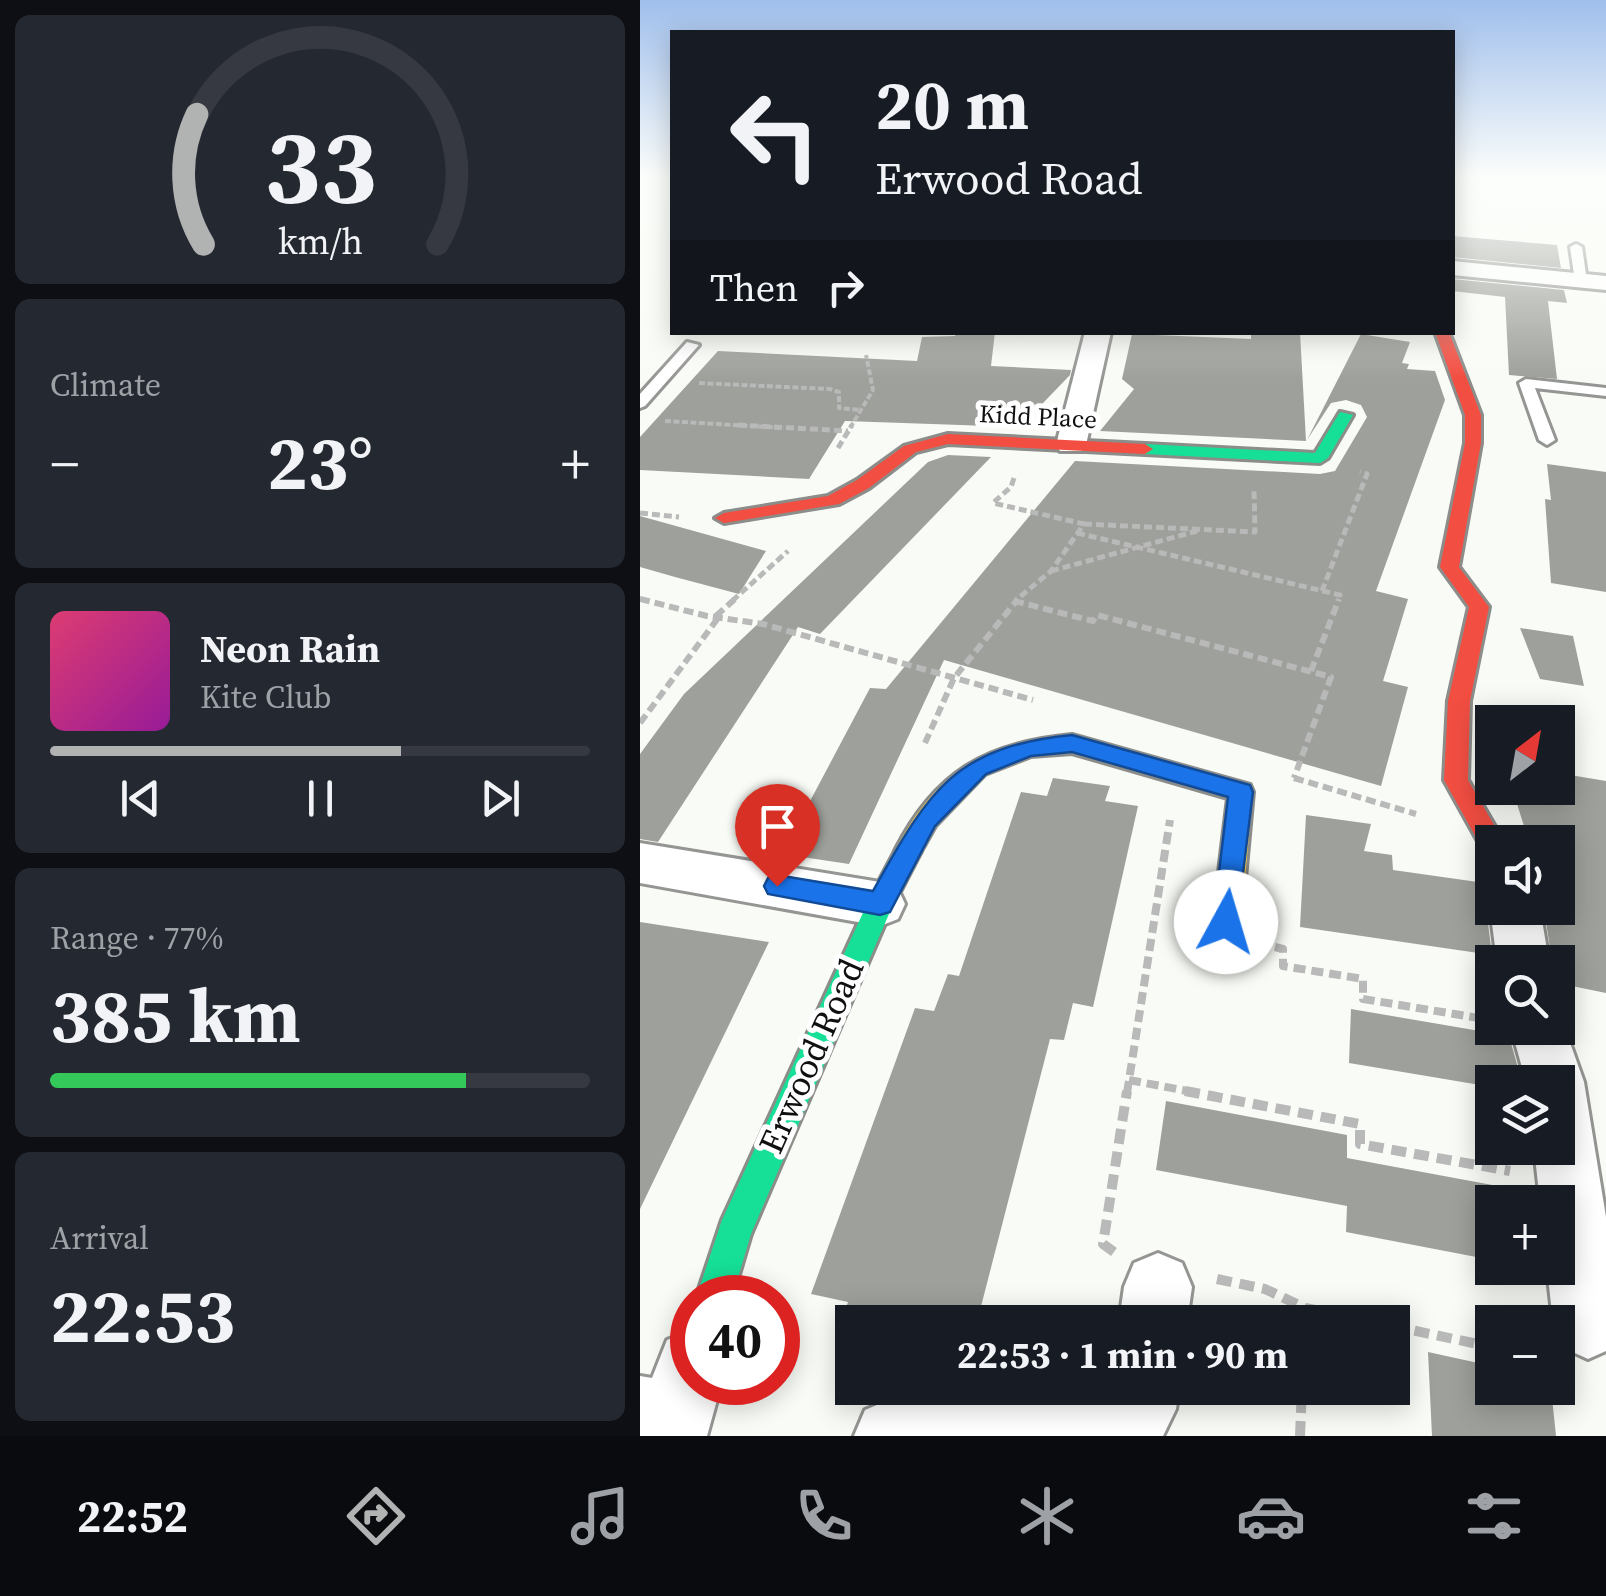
<!DOCTYPE html>
<html lang="en">
<head>
<meta charset="utf-8">
<style>
	:root { --surface:#171b24; --page:#242831; --text:#f1f3f6; --muted:#9ea1a6; --line:#363941; --accent:#b1b2b2 }
	body { margin:0; font-family:"Source Serif 4",serif; background:var(--page); color:var(--text); height:100vh; display:flex; flex-direction:column; font-size:38px; white-space:nowrap }
	* { box-sizing:border-box; margin:0 }
	p { font-size:32px; color:var(--muted) }
	.icon { flex:none; width:55px; height:55px; fill:none; stroke:currentColor; stroke-width:2; stroke-linecap:round; stroke-linejoin:round }
	.map { position:relative; flex:1; overflow:hidden }
	.sheet { display:flex; flex-direction:column; gap:15px; padding:15px; background:#0d0f14; width:640px }
	.sheet>* { flex:none }
	.banner { position:absolute; left:30px; top:30px; width:785px; height:305px; border-radius:0px; box-shadow:0 5px 25px #0003; background:#171b24; color:var(--text); overflow:hidden }
	.needle { width:65px; rotate:31deg }
	.fabs { position:absolute; left:835px; top:705px; display:grid; gap:20px }
	.fabs a { display:grid; place-items:center; width:100px; height:100px; border-radius:0px; background:var(--surface); box-shadow:0 5px 25px #0003; font-size:50px }
	.speed { position:absolute; left:30px; top:1275px; display:flex; gap:20px; font-size:50px; font-weight:700; text-align:center }
	.speed>* { display:grid; place-content:center; width:130px; height:130px; border-radius:50%; background:var(--surface); box-shadow:0 5px 25px #0003; line-height:1 }
	.speed .limit { border:15px solid #d22; background:#fff; color:#111 }
	.pin { position:absolute; display:grid; place-items:center; width:85px; height:85px; color:#fff; margin:-102px -42px; border-radius:50% 50% 50% 0; rotate:-45deg; box-shadow:0 0 10px #0007 }
	.pin .icon { rotate:45deg }
	.me { position:absolute; width:110px; margin:-55px; rotate:6deg; stroke-linejoin:round; filter:drop-shadow(0 0 8px #0008) }
	.turn { display:flex; align-items:center; gap:35px; height:210px; padding:0 40px; font-size:45px }
	.turn .icon { width:130px; height:130px; stroke-width:2.5 }
	.turn b { display:block; font-size:70px; line-height:85px }
	.then { display:flex; align-items:center; height:95px; padding:0 40px; background:#0003; gap:20px; font-size:38px }
	.big { font-size:75px; font-weight:700; line-height:1.1 }
	.sheet .tile { flex:1; display:flex; flex-direction:column; justify-content:center; gap:15px; min-width:0; padding:0 35px; border-radius:15px; background:var(--page) }
	.sheet .dial { align-items:center; gap:0 }
	.dial svg { height:260px; overflow:visible; fill:none; stroke:var(--line); stroke-width:7; stroke-linecap:round; text-anchor:middle }
	.dial text { fill:var(--text); stroke:none }
	.song { display:flex; align-items:center; gap:30px }
	.cover { width:120px; height:120px; border-radius:15px; background:linear-gradient(135deg,hsl(340 70% 55%),hsl(300 70% 35%)) }
	.played { height:10px; border-radius:5px; background:linear-gradient(90deg,var(--accent) 65%,var(--line) 65%) }
	.keys { display:flex; justify-content:space-around; direction:ltr }
	.heat { display:flex; justify-content:space-between; align-items:center; font-size:55px; direction:ltr }
	.charge { height:15px; border-radius:8px; background:linear-gradient(90deg,#34c759 77%,var(--line) 0) }
	.trip { position:absolute; left:195px; top:1305px; width:575px; height:100px; border-radius:0px; background:var(--surface); box-shadow:0 5px 25px #0003; font-weight:700; line-height:100px; text-align:center }
	.dock { display:flex; height:160px; justify-content:space-around; align-items:center; background:#090b0e; color:var(--muted) }
	.dock .icon { width:70px; height:70px }
	.dock .active { color:var(--accent) }
	.dock b { font-size:45px; color:var(--text) }
	main { display:flex; flex:1; min-height:0 }
	.map>svg:first-child { display:block }
	.building { fill:#9ea09b }
	.lines { fill:none; stroke-linecap:round; stroke-linejoin:round }
	.lane-casing { stroke:#959694; stroke-width:6 }
	.street-casing { stroke:#959694; stroke-width:6 }
	.fast-casing { stroke:#8c8d8a; stroke-width:6 }
	.slow-casing { stroke:#8c8d8a; stroke-width:6 }
	.jam-casing { stroke:#8c8d8a; stroke-width:6 }
	.path-far4 { stroke:#b8b9b8; stroke-width:4; stroke-dasharray:6 2.5; stroke-linecap:butt }
	.path-far3 { stroke:#b8b9b8; stroke-width:5; stroke-dasharray:8 4; stroke-linecap:butt }
	.path-far2 { stroke:#b8b9b8; stroke-width:6; stroke-dasharray:10 5; stroke-linecap:butt }
	.path-far1 { stroke:#b8b9b8; stroke-width:8; stroke-dasharray:12 6; stroke-linecap:butt }
	.path { stroke:#b8b9b8; stroke-width:10; stroke-dasharray:15 8; stroke-linecap:butt }
	.lane { fill:#fefffe; fill-rule:evenodd }
	.street { fill:#fefffe; fill-rule:evenodd }
	.fast { fill:#16e098; fill-rule:evenodd }
	.slow { fill:#ffcf43; fill-rule:evenodd }
	.jam { fill:#f24e42; fill-rule:evenodd }
	.route { fill:#1a73e8; stroke:#114b97; stroke-width:2.5 }
	.labels { text-anchor:middle; stroke-width:10; stroke-linejoin:round; paint-order:stroke }
	.far-street-label { font-size:25px; fill:#101010; stroke:#fff }
	.near-street-label { font-size:35px; fill:#101010; stroke:#fff }
</style>
</head>
<body>
<main>
<section class="sheet">
<div class="tile dial"><svg viewBox="0 0 100 80">
<path d="M14 69A42 42 0 1 1 86 69"/>
<path d="M14 69A42 42 0 0 1 12 29" stroke="#b1b2b2"/>
<text x="50" y="56" font-size="32" font-weight="700">33</text>
<text x="50" y="72" font-size="11">km/h</text>
</svg></div>
<div class="tile"><p>Climate</p>
<div class="heat"><a>−</a><b class="big">23°</b><a>+</a></div>
</div>
<div class="tile">
<div class="song"><i class="cover"></i><div><b>Neon Rain</b><p>Kite Club</p></div></div>
<div class="played"></div>
<div class="keys"><svg class="icon" aria-label="previous" viewBox="0 0 24 24"><path d="M18 5L8 12l10 7zM5 5v14"/></svg><svg class="icon" aria-label="pause" viewBox="0 0 24 24"><path d="M8 5v14M16 5v14"/></svg><svg class="icon" aria-label="next" viewBox="0 0 24 24"><path d="M6 5l10 7-10 7zM19 5v14"/></svg></div>
</div>
<div class="tile"><p>Range · 77%</p><b class="big">385 km</b><div class="charge"></div></div>
<div class="tile"><p>Arrival</p><b class="big">22:53</b></div>
</section>
<div class="map">
<svg width="966" height="1436" viewBox="0 0 966 1436">
	<rect width="100%" height="100%" fill="#f9fcf6"/>
	<g class="building">
		<polygon points="812,236 917,245 921,268 812,257"/>
		<polygon points="812,279 924,290 927,303 908,301 917,379 869,375 865,297 812,291"/>
		<polygon points="316,332 355,332 351,366 431,370 430,375 380,427 205,421 169,479 0,470 0,437 78,351 277,361 282,337 315,336"/>
		<polygon points="611,332 660,332 666,441 460,431 494,389 482,379 492,334 611,339"/>
		<polygon points="721,334 770,342 762,363 769,364 767,369 795,371 805,400 736,591 768,599 743,681 768,687 741,786 304,660 209,864 142,854 230,688 246,689 435,461 680,474 695,471 727,417 721,405 706,400 691,403 667,440"/>
		<polygon points="308,455 351,457 180,634 158,627 18,842 0,839 0,754 44,694 288,462"/>
		<polygon points="907,464 966,472 966,592 911,583 905,499 911,500"/>
		<polygon points="0,516 126,551 99,594 35,577 0,567"/>
		<polygon points="880,628 933,636 944,686 900,679"/>
		<polygon points="918,773 966,781 966,993 922,984 920,965 912,962 904,908 918,908 918,842 889,842 872,788 918,788"/>
		<polygon points="413,778 470,786 465,801 498,806 453,1007 433,1003 424,1040 410,1039 337,1322 201,1322 208,1302 171,1294 275,1008 294,1011 308,974 319,976 381,792 407,796"/>
		<polygon points="666,815 731,824 724,851 752,855 753,870 852,884 852,898 846,908 852,955 660,927"/>
		<polygon points="0,922 129,942 0,1209"/>
		<polygon points="711,1009 869,1036 882,1082 852,1082 852,1087 709,1063"/>
		<polygon points="526,1101 707,1135 707,1158 895,1193 896,1202 852,1202 852,1260 706,1232 707,1206 516,1170"/>
		<polygon points="788,1352 852,1366 852,1388 911,1388 916,1436 792,1436"/>
	</g>
	<g class="lines">
		<g class="lane-casing">
			<g id="lane">
				<polygon points="936,244 942,247 947,281 941,285 935,281 930,247"/>
				<polygon points="47,342 59,345 5,406 0,408 0,394"/>
				<polygon points="886,379 966,388 966,396 895,388 915,440 907,445 899,440 879,383"/>
			</g>
		</g>
		<g class="street-casing">
			<g id="street">
				<polygon points="812,261 966,276 966,290 812,275"/>
				<polygon points="445,332 471,332 446,445 442,451 420,451 416,445"/>
				<polygon points="0,843 240,882 258,889 265,904 258,919 240,926 0,883"/>
				<polygon points="852,902 852,908 900,908 909,962 857,962 850,908"/>
				<polygon points="918,1009 944,1082 966,1217 966,1351 948,1359 924,1348 918,1322 913,1322 907,1268 918,1268 918,1202 900,1202 894,1148 918,1148 918,1082 886,1082 871,1028 918,1028"/>
				<polygon points="518,1253 542,1263 552,1287 547,1322 479,1322 484,1287 494,1263"/>
				<polygon points="52,1330 52,1382 82,1382 67,1436 0,1436 0,1376 12,1378 27,1340"/>
				<polygon points="360,1388 539,1388 536,1409 523,1436 214,1436 225,1410 251,1399"/>
			</g>
		</g>
		<g class="fast-casing">
			<g id="fast">
				<polygon points="700,412 713,415 688,458 680,463 505,454 497,449 505,444 675,453"/>
				<polygon points="268,841 277,844 281,851 252,907 111,1234 92,1298 56,1298 82,1220 227,904 259,844"/>
			</g>
		</g>
		<g class="slow-casing">
			<path id="slow" d="M 432,735 L 610,785 L 613,792 L 601,921 L 597,929 L 587,933 L 577,929 L 573,921 L 588,798 L 432,753 L 391,756 L 345,774 L 295,826 L 277,858 L 268,861 L 259,858 L 255,851 C 295,772 346,743 432,735 Z"/>
		</g>
		<g class="jam-casing">
			<g id="jam">
				<polygon points="795,332 809,332 841,415 841,443 819,567 849,607 830,701 828,780 864,842 852,842 852,853 843,850 804,780 808,701 829,607 800,567 825,443 825,415"/>
				<polygon points="308,434 505,444 513,449 505,454 308,444 276,452 229,488 199,504 84,523 75,518 84,513 188,496 217,480 264,446"/>
			</g>
		</g>
		<g class="path-far4">
			<polyline points="59,383 190,389 199,392 199,408 220,410"/>
			<polyline points="25,421 144,428"/>
			<polyline points="210,428 233,390 226,355"/>
		</g>
		<g class="path-far3">
			<polyline points="98,425 208,431"/>
			<polyline points="198,448 212,425"/>
			<polyline points="374,478 371,487 353,503 444,524 411,571 375,601"/>
			<polyline points="0,513 39,517"/>
			<polyline points="444,524 615,532 614,489"/>
			<polyline points="437,533 700,595 698,601"/>
			<polyline points="411,571 557,531"/>
			<polyline points="682,591 727,474 720,472"/>
			<polyline points="0,599 8,601"/>
			<polyline points="92,601 148,551"/>
		</g>
		<g class="path-far2">
			<polyline points="0,599 67,616 123,624 393,700"/>
			<polyline points="374,601 453,621 457,615 691,677 654,778"/>
			<polyline points="76,616 95,599"/>
			<polyline points="671,671 699,599"/>
			<polyline points="0,723 78,618"/>
			<polyline points="285,743 314,678 378,599"/>
			<polyline points="654,778 776,814"/>
		</g>
		<g class="path-far1">
			<polyline points="635,947 643,949 643,966 723,979 723,999 851,1020"/>
			<polyline points="489,1080 558,1093"/>
			<polyline points="487,1093 530,820"/>
		</g>
		<g class="path">
			<polyline points="545,1091 720,1124 720,1144 870,1171"/>
			<polyline points="474,1252 463,1244 487,1091"/>
			<polyline points="577,1279 625,1289 665,1308 734,1322"/>
			<polyline points="664,1322 665,1308"/>
			<polyline points="752,1326 852,1347"/>
			<polyline points="660,1436 662,1388"/>
		</g>
		<use href="#lane" class="lane"/>
		<use href="#street" class="street"/>
		<use href="#fast" class="fast"/>
		<use href="#slow" class="slow"/>
		<use href="#jam" class="jam"/>
	</g>
	<linearGradient id="sky" x2="0" y2="1"><stop stop-color="#a0bfec"/><stop offset="0.47" stop-color="#fcfefb"/><stop offset="1" stop-color="#fcfefb" stop-opacity="0"/></linearGradient>
	<rect width="966" height="379" fill="url(#sky)"/>
	<path class="route" d="M 432,735 L 610,785 L 613,792 L 596,930 L 586,933 L 577,930 L 573,922 L 588,797 L 432,752 L 391,756 L 346,774 L 295,826 L 250,912 L 240,915 L 128,894 L 124,886 L 128,878 L 137,875 L 233,891 C 288,793 312,747 432,735 Z"/>
	<g class="labels">
		<g class="far-street-label">
			<text transform="translate(398 416) rotate(3)" y="9">Kidd Place</text>
		</g>
		<g class="near-street-label">
			<text transform="translate(171 1056) rotate(-66)" y="12">Erwood Road</text>
		</g>
	</g>
</svg>
<div class="fabs">
<a><svg class="needle" viewBox="-14 -14 28 28"><path d="M0-13l5 13h-10z" fill="#e53935"/><path d="M0 13l5-13h-10z" fill="#9ea1a6"/></svg></a>
<a><svg class="icon" aria-label="sound" viewBox="0 0 24 24"><path d="M4 9h4l5-4v14l-5-4H4zM17 9q2 3 0 6"/></svg></a>
<a><svg class="icon" aria-label="search" viewBox="0 0 24 24"><circle cx="10" cy="10" r="6"/><path d="M15 15l6 6"/></svg></a>
<a><svg class="icon" aria-label="layers" viewBox="0 0 24 24"><path d="M12 4l9 5-9 5-9-5zM3 14l9 5 9-5"/></svg></a>
<a>+</a>
<a>−</a>
</div>
<div class="speed"><div class="limit">40</div></div>
<div class="pin" style="left:137px;top:886px;background:#d93025"><svg class="icon" aria-label="arrive" viewBox="0 0 24 24"><path d="M6 21V4h12l-3 4 3 4H6"/></svg></div>
<svg class="me" style="left:586px;top:922px" viewBox="-20 -20 40 40"><circle r="19" fill="#fff"/><path d="M0-13L10 11 0 6-10 11z" fill="#1a73e8"/></svg>
<div class="trip">22:53 · 1 min · 90 m</div>
<div class="banner">
<div class="turn"><svg class="icon" aria-label="left" viewBox="0 0 24 24"><path d="M17 20v-9H6M10 6l-5 5 5 5"/></svg><div><b>20 m</b>Erwood Road</div></div>
<div class="then">Then<svg class="icon" aria-label="right" viewBox="0 0 24 24"><path d="M7 20v-9h11M14 6l5 5-5 5"/></svg></div>
</div>
</div>
</main>
<nav class="dock">
<b>22:52</b>
<svg class="icon active" aria-label="directions" viewBox="0 0 24 24"><path d="M12 3l9 9-9 9-9-9zM9 14v-3h6M13 9l2 2-2 2"/></svg>
<svg class="icon" aria-label="music" viewBox="0 0 24 24"><path d="M9 18V5l10-2v13"/><circle cx="6" cy="18" r="3"/><circle cx="16" cy="16" r="3"/></svg>
<svg class="icon" aria-label="phone" viewBox="0 0 24 24"><path d="M5 4h4l2 5-3 2q2 4 5 5l2-3 5 2v4C11 20 4 13 5 4z"/></svg>
<svg class="icon" aria-label="climate" viewBox="0 0 24 24"><path d="M12 3v18M4 7l16 10M4 17L20 7"/></svg>
<svg class="icon" aria-label="car" viewBox="0 0 24 24"><path d="M5 17H2v-5l4-1 3-4h7l3 4 3 1v5h-3M9 17h6M6 11h13"/><circle cx="7" cy="17" r="2"/><circle cx="17" cy="17" r="2"/></svg>
<svg class="icon" aria-label="filters" viewBox="0 0 24 24"><path d="M4 7h16M4 17h16"/><circle cx="9" cy="7" r="2"/><circle cx="15" cy="17" r="2"/></svg>
</nav>
</body>
</html>
